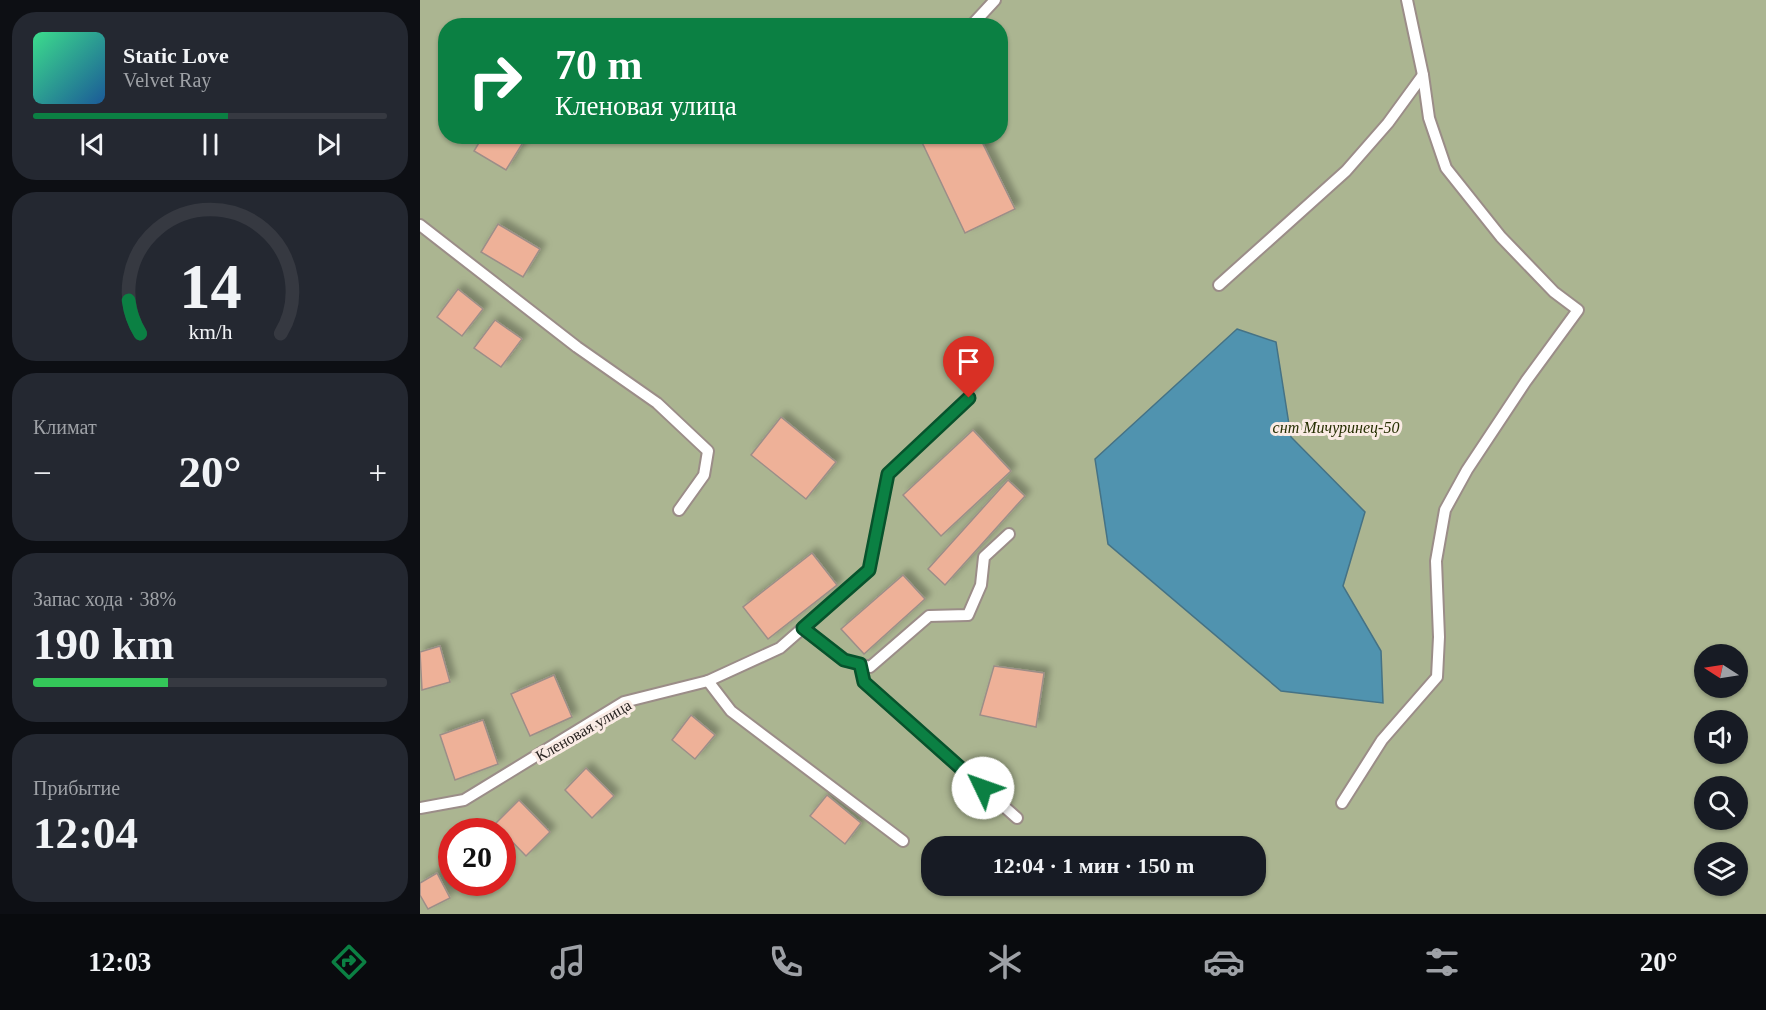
<!DOCTYPE html>
<html lang="ru">
<head>
<meta charset="utf-8">
<style>
	:root { --surface:#171b24; --page:#242831; --text:#f1f3f6; --muted:#9ea1a6; --line:#363941; --accent:#0b8043 }
	body { margin:0; font-family:Georgia,serif; background:var(--page); color:var(--text); height:100vh; display:flex; flex-direction:column; font-size:22px; white-space:nowrap }
	* { box-sizing:border-box; margin:0 }
	p { font-size:20px; color:var(--muted) }
	.icon { flex:none; width:33px; height:33px; fill:none; stroke:currentColor; stroke-width:2; stroke-linecap:round; stroke-linejoin:round }
	.map { position:relative; flex:1; overflow:hidden }
	.sheet { display:flex; flex-direction:column; gap:12px; padding:12px; background:#0d0f14; width:420px }
	.sheet>* { flex:none }
	.banner { position:absolute; left:18px; top:18px; width:570px; height:126px; border-radius:24px; box-shadow:0 2px 4px #0004; background:#0b8043; color:#fff; overflow:hidden }
	.needle { width:39px; rotate:282deg }
	.tools { position:absolute; left:1274px; top:644px; display:grid; gap:12px }
	.tools a { display:grid; place-items:center; width:54px; height:54px; border-radius:50%; background:var(--surface); box-shadow:0 2px 4px #0004; font-size:30px }
	.speed { position:absolute; left:18px; top:818px; display:flex; gap:12px; font-size:30px; font-weight:700; text-align:center }
	.speed>* { display:grid; place-content:center; width:78px; height:78px; border-radius:50%; background:var(--surface); box-shadow:0 2px 4px #0004; line-height:1 }
	.speed .limit { border:9px solid #d22; background:#fff; color:#111 }
	.pin { position:absolute; display:grid; place-items:center; width:51px; height:51px; color:#fff; margin:-62px -26px; border-radius:50% 50% 50% 0; rotate:-45deg; box-shadow:0 0 6px #0007 }
	.pin .icon { rotate:45deg }
	.me { position:absolute; width:66px; margin:-33px; rotate:312deg; stroke-linejoin:round; filter:drop-shadow(0 0 4px #0008) }
	.turn { display:flex; align-items:center; gap:21px; height:126px; padding:0 18px; font-size:27px }
	.turn .icon { width:78px; height:78px; stroke-width:2.5 }
	.turn b { display:block; font-size:42px; line-height:51px }
	.big { font-size:45px; font-weight:600; line-height:1.1 }
	.sheet .card { flex:1; display:flex; flex-direction:column; justify-content:center; gap:9px; min-width:0; padding:0 21px; border-radius:24px; background:var(--page) }
	.sheet .dial { align-items:center; gap:0 }
	.dial svg { height:156px; overflow:visible; fill:none; stroke:var(--line); stroke-width:7; stroke-linecap:round; text-anchor:middle }
	.dial text { fill:var(--text); stroke:none }
	.song { display:flex; align-items:center; gap:18px }
	.cover { width:72px; height:72px; border-radius:9px; background:linear-gradient(135deg,hsl(150 70% 55%),hsl(210 70% 35%)) }
	.played { height:6px; border-radius:3px; background:linear-gradient(90deg,var(--accent) 55%,var(--line) 55%) }
	.keys { display:flex; justify-content:space-around; direction:ltr }
	.heat { display:flex; justify-content:space-between; align-items:center; font-size:33px; direction:ltr }
	.charge { height:9px; border-radius:4px; background:linear-gradient(90deg,#34c759 38%,var(--line) 0) }
	.trip { position:absolute; left:501px; top:836px; width:345px; height:60px; border-radius:24px; background:var(--surface); box-shadow:0 2px 4px #0004; font-weight:600; line-height:60px; text-align:center }
	.tabs { display:flex; height:96px; justify-content:space-around; align-items:center; background:#090b0e; color:var(--muted) }
	.tabs .icon { width:42px; height:42px }
	.tabs .current { color:var(--accent) }
	.tabs b { font-size:27px; color:var(--text) }
	main { display:flex; flex:1; min-height:0 }
	.map>svg:first-child { display:block }
	.green { fill:#abb591; fill-rule:evenodd }
	.water { fill:#5093af; stroke:#457285; stroke-width:1.5 }
	.building { fill:#eeb198; stroke:#9c8e88; stroke-width:1.5; filter:url(#shadow) }
	.lines { fill:none; stroke-linecap:round; stroke-linejoin:round }
	.lane-casing { stroke:#9b8d88; stroke-width:14 }
	.lane { stroke:#fff; stroke-width:10 }
	.route-casing { stroke:#07532c; stroke-width:15 }
	.route { stroke:#0b8043; stroke-width:10 }
	.labels { text-anchor:middle; stroke-width:6; stroke-linejoin:round; paint-order:stroke }
	.park-label { font-size:16px; font-style:italic; fill:#262f02; stroke:#faebe4 }
	.street-label { font-size:16px; fill:#2a2522; stroke:#faebe4 }
</style>
</head>
<body>
<main>
<section class="sheet">
<div class="card">
<div class="song"><i class="cover"></i><div><b>Static Love</b><p>Velvet Ray</p></div></div>
<div class="played"></div>
<div class="keys"><svg class="icon" aria-label="previous" viewBox="0 0 24 24"><path d="M18 5L8 12l10 7zM5 5v14"/></svg><svg class="icon" aria-label="pause" viewBox="0 0 24 24"><path d="M8 5v14M16 5v14"/></svg><svg class="icon" aria-label="next" viewBox="0 0 24 24"><path d="M6 5l10 7-10 7zM19 5v14"/></svg></div>
</div>
<div class="card dial"><svg viewBox="0 0 100 80">
<path d="M14 69A42 42 0 1 1 86 69"/>
<path d="M14 69A42 42 0 0 1 8 52" stroke="#0b8043"/>
<text x="50" y="56" font-size="32" font-weight="700">14</text>
<text x="50" y="72" font-size="11">km/h</text>
</svg></div>
<div class="card"><p>Климат</p>
<div class="heat"><a>−</a><b class="big">20°</b><a>+</a></div>
</div>
<div class="card"><p>Запас хода · 38%</p><b class="big">190 km</b><div class="charge"></div></div>
<div class="card"><p>Прибытие</p><b class="big">12:04</b></div>
</section>
<div class="map">
<svg width="1346" height="914" viewBox="0 0 1346 914">
	<defs>
		<filter id="shadow"><feDropShadow dx="5.5" dy="-5.5" stdDeviation="3" flood-color="#0004"/></filter>
	</defs>
	<rect width="100%" height="100%" fill="#ecddd7"/>
	<path class="green" d="M 0,0 L 1346,0 L 1346,914 L 0,914 ZM 26,26 L 580,26 L 580,136 L 26,136 ZM 1284,654 L 1317,654 L 1317,687 L 1284,687 ZM 1284,720 L 1317,720 L 1317,753 L 1284,753 ZM 1284,786 L 1317,786 L 1317,819 L 1284,819 ZM 32,831 L 82,831 L 82,882 L 32,882 ZM 512,846 L 836,846 L 836,885 L 512,885 ZM 1284,852 L 1317,852 L 1317,885 L 1284,885 Z"/>
	<polygon class="water" points="817,329 856,342 871,437 945,512 923,586 961,651 963,703 861,691 688,544 675,459"/>
	<g class="building">
		<polygon points="63,136 97,136 104,141 86,170 54,151"/>
		<polygon points="499,136 559,136 595,209 545,233"/>
		<polygon points="78,224 120,249 103,277 61,252"/>
		<polygon points="38,289 63,309 42,336 17,317"/>
		<polygon points="75,320 102,339 81,367 54,348"/>
		<polygon points="361,417 416,462 386,499 331,455"/>
		<polygon points="553,430 591,471 521,536 483,495"/>
		<polygon points="588,480 605,496 525,585 508,569"/>
		<polygon points="392,553 417,585 348,639 323,607"/>
		<polygon points="483,575 505,599 444,654 421,629"/>
		<polygon points="20,646 30,682 2,690 0,652"/>
		<polygon points="574,666 624,673 616,727 560,715"/>
		<polygon points="134,675 152,717 110,736 91,694"/>
		<polygon points="271,715 295,735 275,759 252,740"/>
		<polygon points="63,720 78,764 35,780 20,735"/>
		<polygon points="166,768 194,796 172,818 145,790"/>
		<polygon points="407,795 441,823 425,844 390,816"/>
		<polygon points="99,800 130,832 106,856 75,824"/>
		<polygon points="17,873 30,898 8,909 0,895 0,883"/>
	</g>
	<g class="lines">
		<g class="lane-casing">
			<g id="lane">
				<polyline points="551,26 575,0"/>
				<polyline points="0,225 157,347 237,403 288,451 284,475 259,510"/>
				<polyline points="799,285 926,171 968,123 1003,75"/>
				<polyline points="383,628 424,660 450,667 509,616 548,615 561,585 564,557 589,534"/>
				<polyline points="440,664 444,682 597,818"/>
				<polyline points="288,681 311,711 483,841"/>
				<polyline points="922,803 962,740 1017,677 1019,637 1016,561 1025,510 1047,470 1106,381 1158,310 1134,292 1081,237 1026,168 1009,118 1003,75 987,0"/>
				<polyline points="0,808 44,800 204,702 288,681 360,648 449,570 468,474 548,398"/>
			</g>
		</g>
		<use href="#lane" class="lane"/>
	</g>
	<g class="lines">
		<g class="route-casing">
			<polyline id="route" points="549,398 468,474 449,570 383,628 424,660 440,664 444,682 563,788"/>
		</g>
		<use href="#route" class="route"/>
	</g>
	<g class="labels">
		<g class="park-label">
			<text x="916" y="433">снт Мичуринец-50</text>
		</g>
		<g class="street-label">
			<text transform="translate(163 730) rotate(-30)" y="6">Кленовая улица</text>
		</g>
	</g>
</svg>
<div class="tools">
<a><svg class="needle" viewBox="-14 -14 28 28"><path d="M0-13l5 13h-10z" fill="#e53935"/><path d="M0 13l5-13h-10z" fill="#9ea1a6"/></svg></a>
<a><svg class="icon" aria-label="sound" viewBox="0 0 24 24"><path d="M4 9h4l5-4v14l-5-4H4zM17 9q2 3 0 6"/></svg></a>
<a><svg class="icon" aria-label="search" viewBox="0 0 24 24"><circle cx="10" cy="10" r="6"/><path d="M15 15l6 6"/></svg></a>
<a><svg class="icon" aria-label="layers" viewBox="0 0 24 24"><path d="M12 4l9 5-9 5-9-5zM3 14l9 5 9-5"/></svg></a>
</div>
<div class="speed"><div class="limit">20</div></div>
<div class="pin" style="left:549px;top:398px;background:#d93025"><svg class="icon" aria-label="arrive" viewBox="0 0 24 24"><path d="M6 21V4h12l-3 4 3 4H6"/></svg></div>
<svg class="me" style="left:563px;top:788px" viewBox="-20 -20 40 40"><circle r="19" fill="#fff"/><path d="M0-13L10 11 0 6-10 11z" fill="#0b8043"/></svg>
<div class="trip">12:04 · 1 мин · 150 m</div>
<div class="banner">
<div class="turn"><svg class="icon" aria-label="right" viewBox="0 0 24 24"><path d="M7 20v-9h11M14 6l5 5-5 5"/></svg><div><b>70 m</b>Кленовая улица</div></div>
</div>
</div>
</main>
<nav class="tabs">
<b>12:03</b>
<svg class="icon current" aria-label="directions" viewBox="0 0 24 24"><path d="M12 3l9 9-9 9-9-9zM9 14v-3h6M13 9l2 2-2 2"/></svg>
<svg class="icon" aria-label="music" viewBox="0 0 24 24"><path d="M9 18V5l10-2v13"/><circle cx="6" cy="18" r="3"/><circle cx="16" cy="16" r="3"/></svg>
<svg class="icon" aria-label="phone" viewBox="0 0 24 24"><path d="M5 4h4l2 5-3 2q2 4 5 5l2-3 5 2v4C11 20 4 13 5 4z"/></svg>
<svg class="icon" aria-label="climate" viewBox="0 0 24 24"><path d="M12 3v18M4 7l16 10M4 17L20 7"/></svg>
<svg class="icon" aria-label="car" viewBox="0 0 24 24"><path d="M5 17H2v-5l4-1 3-4h7l3 4 3 1v5h-3M9 17h6M6 11h13"/><circle cx="7" cy="17" r="2"/><circle cx="17" cy="17" r="2"/></svg>
<svg class="icon" aria-label="filters" viewBox="0 0 24 24"><path d="M4 7h16M4 17h16"/><circle cx="9" cy="7" r="2"/><circle cx="15" cy="17" r="2"/></svg>
<b>20°</b>
</nav>
</body>
</html>
